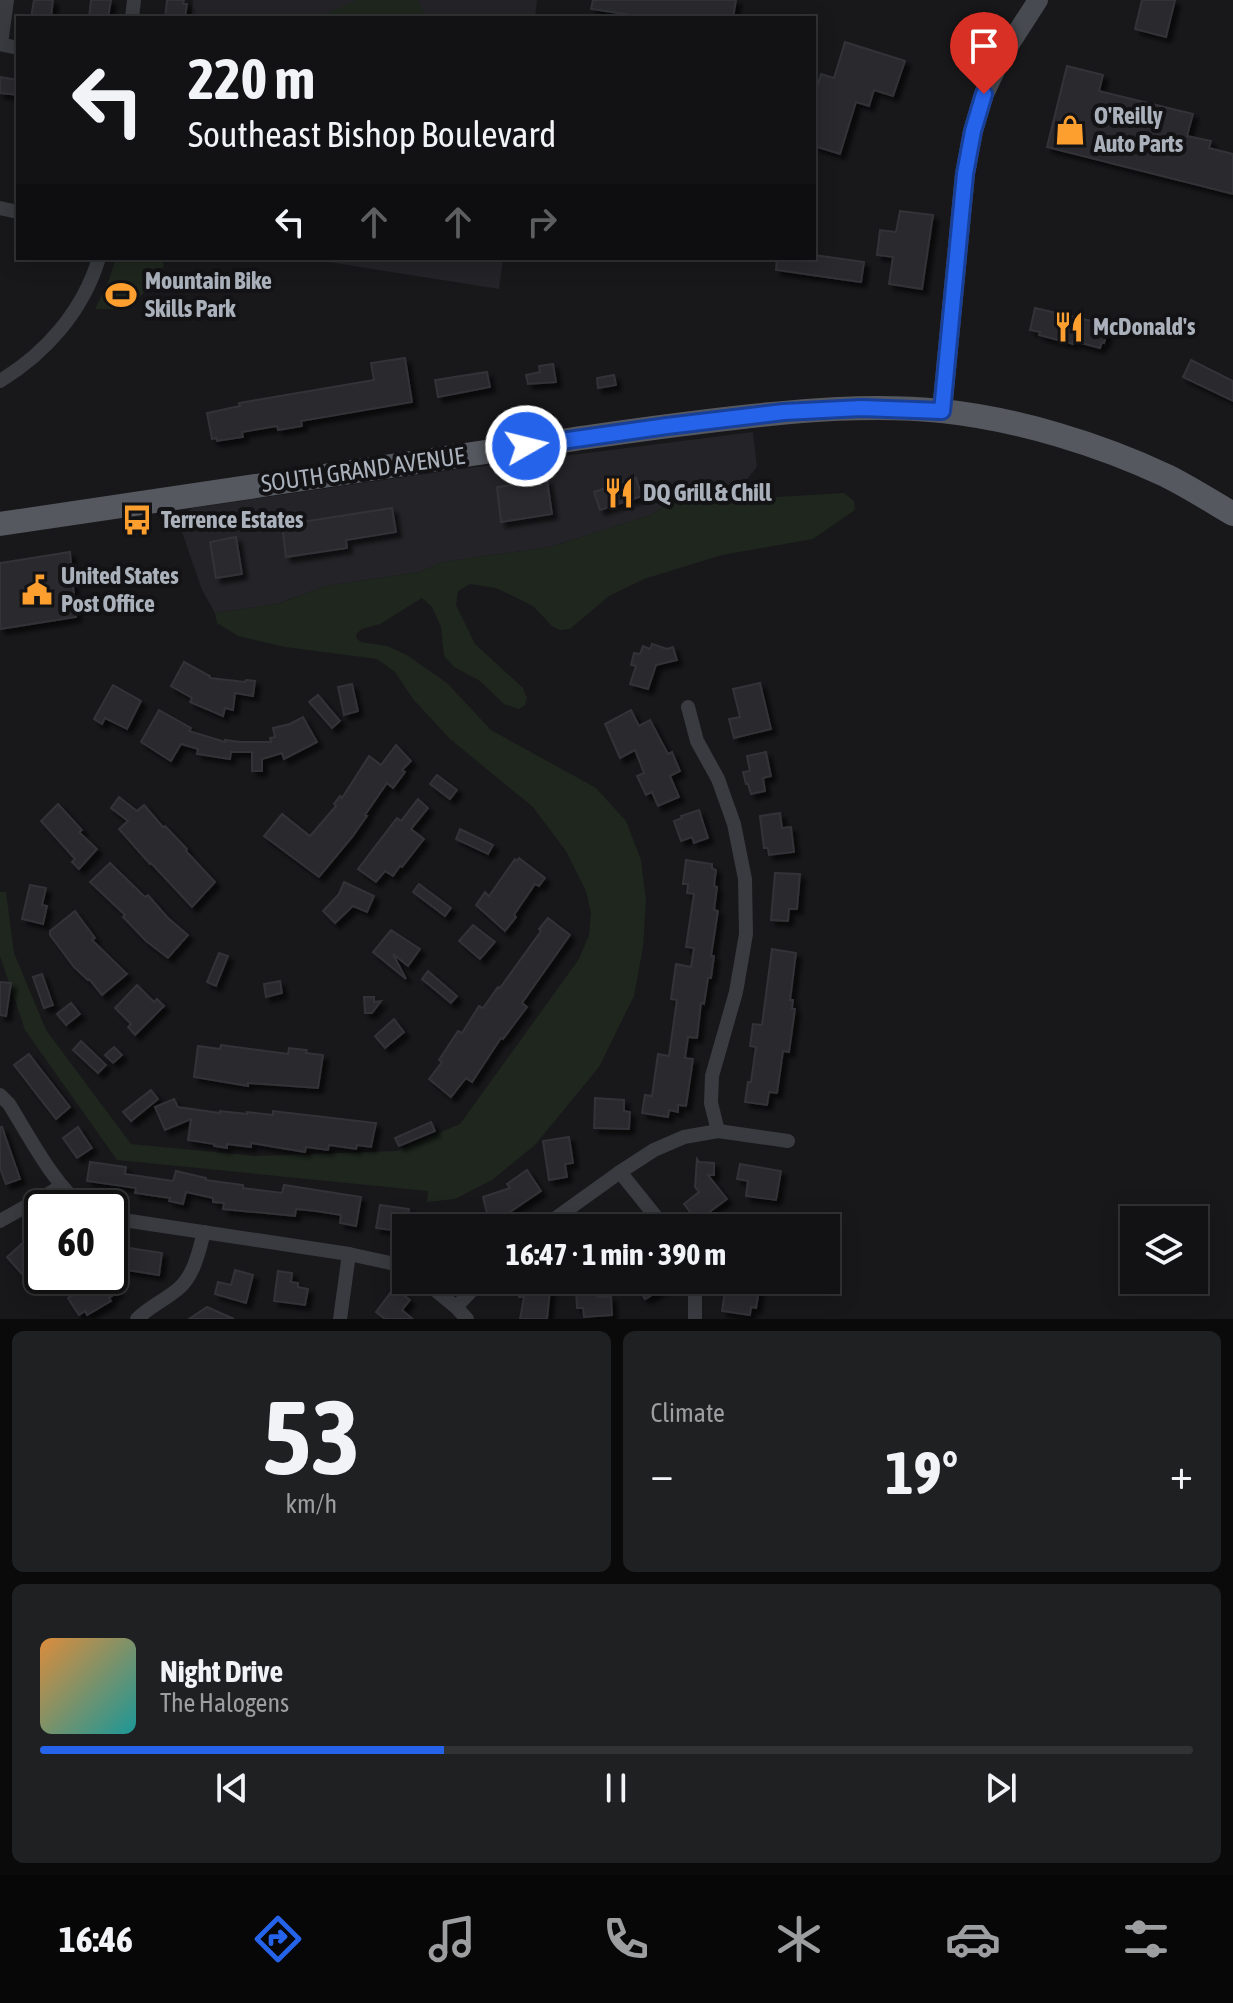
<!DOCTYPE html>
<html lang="en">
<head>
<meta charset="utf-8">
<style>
	:root { --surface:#121214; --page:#1f2022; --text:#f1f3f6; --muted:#9c9ea0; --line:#313234; --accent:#2563eb }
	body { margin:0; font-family:"Asap Condensed",sans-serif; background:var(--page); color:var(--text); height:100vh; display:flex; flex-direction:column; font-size:30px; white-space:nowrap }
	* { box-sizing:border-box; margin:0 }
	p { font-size:26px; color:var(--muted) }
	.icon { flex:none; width:44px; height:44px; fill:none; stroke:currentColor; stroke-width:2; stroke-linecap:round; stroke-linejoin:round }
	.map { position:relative; height:1319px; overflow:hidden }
	.details { display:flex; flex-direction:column; gap:12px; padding:12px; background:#0a0a0b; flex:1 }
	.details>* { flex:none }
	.hud { position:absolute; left:16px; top:16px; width:800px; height:244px; border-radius:0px; box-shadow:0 4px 20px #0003,0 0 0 2px var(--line); background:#121214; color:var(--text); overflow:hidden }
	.controls { position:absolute; left:1120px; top:1206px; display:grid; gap:16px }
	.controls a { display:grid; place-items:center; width:88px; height:88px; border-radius:0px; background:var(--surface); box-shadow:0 4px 20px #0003,0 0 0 2px var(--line); font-size:40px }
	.speed { position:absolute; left:24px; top:1190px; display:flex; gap:16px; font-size:40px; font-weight:700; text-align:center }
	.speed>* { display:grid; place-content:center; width:104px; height:104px; border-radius:50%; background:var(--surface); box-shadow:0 4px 20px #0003,0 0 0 2px var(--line); line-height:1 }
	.speed .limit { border:4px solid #111; border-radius:12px; background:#fff; color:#111 }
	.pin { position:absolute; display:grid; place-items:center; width:68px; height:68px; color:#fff; margin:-82px -34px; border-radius:50% 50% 50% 0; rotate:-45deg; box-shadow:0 0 8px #0007 }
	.pin .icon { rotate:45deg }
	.me { position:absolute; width:88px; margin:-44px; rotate:82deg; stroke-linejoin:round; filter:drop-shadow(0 0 6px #0008) }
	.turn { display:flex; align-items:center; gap:28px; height:168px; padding:0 40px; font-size:36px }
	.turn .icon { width:104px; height:104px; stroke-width:2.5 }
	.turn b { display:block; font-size:56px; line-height:68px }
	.lanes { display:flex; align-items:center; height:76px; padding:0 40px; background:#0003; justify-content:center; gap:40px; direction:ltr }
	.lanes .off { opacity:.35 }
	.big { font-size:60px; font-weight:700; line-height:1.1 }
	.details .widget { flex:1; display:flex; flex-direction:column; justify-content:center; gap:12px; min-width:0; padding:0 28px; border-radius:12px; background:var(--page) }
	.details .dial { align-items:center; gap:0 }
	.dial b { font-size:104px; line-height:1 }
	.song { display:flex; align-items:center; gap:24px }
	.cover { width:96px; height:96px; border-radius:12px; background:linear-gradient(135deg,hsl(30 70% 55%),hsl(180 70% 35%)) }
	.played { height:8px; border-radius:4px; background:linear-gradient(90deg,var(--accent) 35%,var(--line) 35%) }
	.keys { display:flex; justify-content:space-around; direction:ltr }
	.heat { display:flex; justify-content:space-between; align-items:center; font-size:44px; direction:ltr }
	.details .tiles { flex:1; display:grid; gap:12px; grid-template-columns:1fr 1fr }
	.widget:last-child { grid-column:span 2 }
	.trip { position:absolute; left:392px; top:1214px; width:448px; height:80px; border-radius:0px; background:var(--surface); box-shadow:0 4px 20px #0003,0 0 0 2px var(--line); font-weight:700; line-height:80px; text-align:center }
	.tabs { display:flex; height:128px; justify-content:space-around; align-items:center; background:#070708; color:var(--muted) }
	.tabs .icon { width:56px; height:56px }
	.tabs .active { color:var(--accent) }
	.tabs b { font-size:36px; color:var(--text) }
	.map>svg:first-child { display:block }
	.built { fill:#242428 }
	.green { fill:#1e261e }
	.building { fill:#2b2b2f; stroke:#323337; stroke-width:2; filter:url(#shadow) }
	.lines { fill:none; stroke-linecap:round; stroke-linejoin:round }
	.street { stroke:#393b40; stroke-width:14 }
	.secondary { stroke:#474a50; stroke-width:20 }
	.primary { stroke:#55585f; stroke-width:24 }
	.route-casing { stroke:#184099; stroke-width:20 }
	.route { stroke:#2563eb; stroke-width:14 }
	.labels { text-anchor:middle; stroke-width:8; stroke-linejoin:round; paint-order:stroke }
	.poi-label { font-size:24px; font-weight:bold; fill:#aab1bb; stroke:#131316; text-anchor:start }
	.street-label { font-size:24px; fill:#aab1bb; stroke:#131316 }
</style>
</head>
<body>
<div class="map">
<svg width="1233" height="1319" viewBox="0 0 1233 1319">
	<defs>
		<filter id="shadow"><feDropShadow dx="5" dy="5" stdDeviation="2" flood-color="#0009"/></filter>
	</defs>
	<rect width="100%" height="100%" fill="#18181b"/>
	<g class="built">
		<polygon points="193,0 537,0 535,18 191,18"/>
		<polygon points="303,258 503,258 499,289"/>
		<polygon points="753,432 757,467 736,493 715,491 677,498 651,515 550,547 443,562 419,572 326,586 277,604 215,613 202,590 181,529 182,520 185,513 193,508 452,470"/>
	</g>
	<g class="green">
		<polygon points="357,0 418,0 426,18 317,18"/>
		<polygon points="116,258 162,258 164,265 155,283 128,307 115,309 95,309 109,280"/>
		<polygon points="715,491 776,497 844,493 854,501 855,510 813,539 722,555 644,579 609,596 570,629 560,630 552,626 533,606 496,588 470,584 458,591 456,605 475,644 523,688 527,698 525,705 519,709 504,704 480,681 454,667 444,656 441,627 432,607 422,598 380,624 362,629 356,634 357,639 361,642 387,646 407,655 447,683 491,730 596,788 626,821 641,860 646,901 643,947 634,996 599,1067 535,1145 492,1180 455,1199 427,1202 428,1191 117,1160 25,1030 0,956 0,892 6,892 14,953 46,1030 131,1144 257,1156 397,1151 460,1124 579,959 589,935 591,913 586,891 566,851 533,807 450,739 413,699 395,672 377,659 285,647 238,636 217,623 215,613 277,604 326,586 419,572 443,562 550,547 651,515 677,498"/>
	</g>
	<g class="building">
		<polygon points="34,0 53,0 51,18 31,18"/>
		<polygon points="91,0 111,0 108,18 89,18"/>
		<polygon points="167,0 184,0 183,4 187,4 185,18 165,18"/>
		<polygon points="593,0 736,0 733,18 651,18 591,9"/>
		<polygon points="1142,0 1175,0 1166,37 1135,29"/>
		<polygon points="845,42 905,61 893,96 874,90 869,106 856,102 840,154 814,146 814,97 821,74 834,78"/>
		<polygon points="1067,66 1103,75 1099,91 1193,114 1187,136 1211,141 1209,148 1233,154 1233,194 1047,147"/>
		<polygon points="0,77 18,80 18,95 0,93"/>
		<polygon points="900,211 933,215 922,289 889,284 893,257 877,255 880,230 896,232"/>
		<polygon points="814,255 864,262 861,282 776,270 777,258 814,258"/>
		<polygon points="1035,308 1109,325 1104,343 1102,342 1100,348 1073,341 1073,344 1039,335 1040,332 1030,330"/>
		<polygon points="405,358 412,402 301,421 302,426 278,430 277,426 242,432 243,437 217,441 216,438 212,439 207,413 240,406 239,403 374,380 371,363"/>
		<polygon points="1191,360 1233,381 1233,401 1183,377"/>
		<polygon points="553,364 556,382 528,384 526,375 540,372 539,366"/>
		<polygon points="487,372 490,387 438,397 435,380"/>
		<polygon points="614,375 616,385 598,388 597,378"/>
		<polygon points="636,478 642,496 600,510 594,492"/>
		<polygon points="547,480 552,514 501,522 497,487"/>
		<polygon points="392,508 396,532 346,540 347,548 286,557 282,525"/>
		<polygon points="236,537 242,574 216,578 210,542"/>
		<polygon points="70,552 76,617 0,629 0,563"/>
		<polygon points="652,644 667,649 673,647 677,660 656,665 648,689 630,684 636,666 631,665 634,653 640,654 643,646 650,649"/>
		<polygon points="184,662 210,676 210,678 245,682 246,680 255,681 253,696 235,693 233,710 225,708 223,716 190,702 192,698 171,686"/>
		<polygon points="760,683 771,729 734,738 729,719 740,717 733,689"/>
		<polygon points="352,684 358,711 344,715 338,687"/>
		<polygon points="113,685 141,701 127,729 105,718 102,724 94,719"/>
		<polygon points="318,695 340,721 332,728 309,702"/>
		<polygon points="159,710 191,728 189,731 225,742 225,740 240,742 271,742 270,738 275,737 273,728 290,724 303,717 317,742 284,759 282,753 262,759 262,771 252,771 252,752 231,752 230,759 197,754 198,749 181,744 171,761 141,742"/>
		<polygon points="631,710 639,726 650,720 668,754 672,752 680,771 670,776 679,797 658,806 652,792 646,795 637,776 644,773 635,750 620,758 605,724"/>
		<polygon points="396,745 411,761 402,770 405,772 393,788 387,783 365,815 367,816 353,836 319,877 264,836 282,814 310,836 336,806 334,804 340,796 342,798 369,756 381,765"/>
		<polygon points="766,752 771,776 763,778 765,791 751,794 748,784 746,784 743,772 750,771 747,756"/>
		<polygon points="437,775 457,790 450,799 430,784"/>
		<polygon points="119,797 137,811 144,805 163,827 165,826 187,849 186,851 215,882 192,907 151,863 150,864 119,829 128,821 111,808"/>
		<polygon points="418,799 428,808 411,829 424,839 402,867 400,866 393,876 385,871 376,882 358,869 397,818 401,821"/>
		<polygon points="58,804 82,830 79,832 97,849 79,869 72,862 75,859 41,821"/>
		<polygon points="699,810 708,838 694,843 692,837 681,841 674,821 682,818 681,816"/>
		<polygon points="780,813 782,828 791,827 794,852 769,855 768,848 764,848 760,816"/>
		<polygon points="460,829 493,845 488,854 456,839"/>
		<polygon points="519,858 545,878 539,886 535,884 514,915 516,917 505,931 476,905 485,892 489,896 515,859 517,861"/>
		<polygon points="686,860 712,864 712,868 716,870 714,886 717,887 714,910 718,911 711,956 714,956 711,978 708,978 704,1004 701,1003 697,1038 688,1037 685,1058 693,1059 686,1106 678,1105 678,1112 669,1110 668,1117 642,1113 645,1095 652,1096 658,1054 669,1056 677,1000 671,999 676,964 691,967 694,948 686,947 694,894 687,893 688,884 683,884"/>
		<polygon points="110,863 145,897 148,895 168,918 188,935 168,958 146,941 123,917 125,915 90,882"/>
		<polygon points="775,873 800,874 797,909 789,909 788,921 771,920"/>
		<polygon points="344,882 374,896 367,912 353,906 335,923 323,911 339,894"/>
		<polygon points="419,884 451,908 445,916 413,892"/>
		<polygon points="30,885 46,888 42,905 47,906 43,924 22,919"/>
		<polygon points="75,911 95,938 92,940 127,974 102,995 89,979 88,980 74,967 50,935 50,931"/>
		<polygon points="548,918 570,935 522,1003 527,1007 503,1039 501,1038 472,1082 466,1078 451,1097 429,1079 442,1062 439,1060 458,1031 462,1033 479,1006 483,1008 498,987 500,988 541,931 539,929"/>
		<polygon points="473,925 495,942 480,959 459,941"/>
		<polygon points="391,930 420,949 408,966 393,954 406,979 373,952"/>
		<polygon points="772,949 796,953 790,1000 793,1000 792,1009 795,1009 789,1052 783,1051 777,1093 769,1092 767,1105 745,1102 748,1082 751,1082 756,1047 750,1046 753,1024 762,1025"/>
		<polygon points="219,953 228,956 216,986 207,982"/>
		<polygon points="428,971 457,996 451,1003 422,979"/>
		<polygon points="42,974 53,1005 44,1008 33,977"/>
		<polygon points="280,981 282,993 266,997 264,984"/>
		<polygon points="0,982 11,983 6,1016 0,1015"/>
		<polygon points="137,985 154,1002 157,999 164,1006 135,1035 128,1027 131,1024 115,1008"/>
		<polygon points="364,997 374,997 374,1002 381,1001 372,1013 365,1013"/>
		<polygon points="71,1003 80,1014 66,1025 57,1014"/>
		<polygon points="394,1019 404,1032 385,1048 375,1036"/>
		<polygon points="81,1041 106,1065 98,1073 73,1050"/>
		<polygon points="221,1045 288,1054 289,1048 307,1050 306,1053 323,1055 318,1088 248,1083 248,1086 194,1077 198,1046 220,1049"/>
		<polygon points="114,1047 122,1055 113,1063 105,1055"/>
		<polygon points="29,1054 70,1107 56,1119 14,1065"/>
		<polygon points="151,1090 158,1099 131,1121 123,1112"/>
		<polygon points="595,1098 624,1100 624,1111 630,1112 629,1129 594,1128"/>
		<polygon points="174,1099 178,1107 220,1113 220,1111 247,1114 247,1112 273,1115 273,1111 376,1123 371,1147 357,1145 356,1149 329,1145 328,1150 306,1147 305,1152 251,1143 251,1147 227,1144 227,1148 214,1146 214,1144 188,1140 191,1119 165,1130 155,1107"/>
		<polygon points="431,1122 435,1131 399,1146 395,1138"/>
		<polygon points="0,1127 2,1127 20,1179 6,1184 0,1168"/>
		<polygon points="78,1127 92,1148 77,1158 63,1138"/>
		<polygon points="569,1137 573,1163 565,1164 567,1177 549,1180 543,1141"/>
		<polygon points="697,1159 699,1162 714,1163 714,1175 708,1175 727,1199 697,1221 684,1204 699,1192 695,1187"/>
		<polygon points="90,1162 126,1167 125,1174 173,1181 176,1171 206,1178 206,1180 243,1185 243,1188 282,1193 284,1185 361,1197 356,1226 340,1223 341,1215 316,1211 296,1209 295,1216 223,1209 224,1203 213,1202 213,1198 186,1192 183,1204 169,1201 170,1198 135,1193 136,1188 87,1181"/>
		<polygon points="740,1164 781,1171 776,1200 746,1196 748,1181 737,1179"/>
		<polygon points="527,1170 541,1191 507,1214 507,1215 489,1221 483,1197 510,1188 507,1184"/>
		<polygon points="380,1205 409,1209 405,1232 376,1228"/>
		<polygon points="469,1215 472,1228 432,1228 431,1224"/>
		<polygon points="621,1216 629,1228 603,1228"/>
		<polygon points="26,1240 42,1258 42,1268 28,1281 7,1257"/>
		<polygon points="123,1247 162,1253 159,1275 120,1269"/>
		<polygon points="235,1270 253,1275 246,1303 215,1294 218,1282 231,1285"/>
		<polygon points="278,1271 292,1273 291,1282 298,1283 298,1287 308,1289 305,1305 274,1301"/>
		<polygon points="103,1276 108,1276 118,1292 109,1298 111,1301 87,1315 85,1311 79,1315 68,1298"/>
		<polygon points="534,1280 551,1280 547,1319 520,1319 524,1297 519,1297 520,1281 534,1282"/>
		<polygon points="634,1280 677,1280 645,1299"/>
		<polygon points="727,1280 760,1285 756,1308 751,1307 750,1315 722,1311"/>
		<polygon points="597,1286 597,1297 611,1297 612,1315 584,1317 583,1308 577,1308 576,1287"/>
		<polygon points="394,1288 410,1300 402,1310 413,1319 385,1319 376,1312"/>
		<polygon points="207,1307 234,1319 189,1319"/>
	</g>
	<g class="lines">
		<g class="street">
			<polyline points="132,18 134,0"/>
			<polyline points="0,44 18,48"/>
			<polyline points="1,44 7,0"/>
			<polyline points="0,208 18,212"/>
			<path d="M 0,381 C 46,353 83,311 99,258"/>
			<polyline points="688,707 697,741 718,779 734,824 745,879 746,934 736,992 712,1076 711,1103 718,1131"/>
			<path d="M 0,1095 L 9,1104 C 29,1136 55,1187 85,1208"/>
			<polyline points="620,1172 665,1228"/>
			<polyline points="110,1218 349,1254 395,1264 406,1270"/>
			<polyline points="0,1221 62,1186"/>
			<polyline points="542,1228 620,1172 654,1150 684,1137 718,1131 788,1141"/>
			<polyline points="423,1280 456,1307 467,1319"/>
			<polyline points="692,1280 695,1290 695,1319"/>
			<polyline points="456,1307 482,1280"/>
			<path d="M 137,1319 C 149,1307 165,1300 178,1289 C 194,1276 199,1251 204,1232"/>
			<polyline points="340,1319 349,1254"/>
		</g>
		<polyline class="secondary" points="942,411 965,174 973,131 984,94 1002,56 1038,0"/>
		<path class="primary" d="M 0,524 C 180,497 359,471 539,444 C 604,435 669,425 734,418 C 803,410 873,404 942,411 C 1017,419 1099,444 1167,476 C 1189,487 1211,501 1233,514"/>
	</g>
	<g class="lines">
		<g class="route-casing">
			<polyline id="route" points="526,446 667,426 784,412 861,408 942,411 965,174 973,131 984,94"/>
		</g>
		<use href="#route" class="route"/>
	</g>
	<defs>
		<g id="shop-bare" transform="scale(2.4)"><path d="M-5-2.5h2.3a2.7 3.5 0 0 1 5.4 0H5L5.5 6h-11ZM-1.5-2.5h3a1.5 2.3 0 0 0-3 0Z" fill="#fc9f2e" stroke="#131316" stroke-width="2.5" paint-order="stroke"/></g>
		<g id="stadium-bare" transform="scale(2.4)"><path d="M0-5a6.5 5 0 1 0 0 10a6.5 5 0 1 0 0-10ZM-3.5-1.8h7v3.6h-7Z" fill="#fc9f2e" stroke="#131316" stroke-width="2.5" paint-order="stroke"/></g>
		<g id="restaurant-bare" transform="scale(2.4)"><path d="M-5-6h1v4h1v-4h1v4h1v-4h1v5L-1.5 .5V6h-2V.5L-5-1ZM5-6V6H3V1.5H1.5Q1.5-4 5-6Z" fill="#fc9f2e" stroke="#131316" stroke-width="2.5" paint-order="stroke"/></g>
		<g id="bus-bare" transform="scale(2.4)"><path d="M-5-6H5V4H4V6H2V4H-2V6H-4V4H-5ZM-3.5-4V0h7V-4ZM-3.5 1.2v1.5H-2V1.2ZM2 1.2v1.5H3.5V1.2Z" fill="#fc9f2e" stroke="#131316" stroke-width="2.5" paint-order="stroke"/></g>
		<g id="civic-bare" transform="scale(2.4)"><path d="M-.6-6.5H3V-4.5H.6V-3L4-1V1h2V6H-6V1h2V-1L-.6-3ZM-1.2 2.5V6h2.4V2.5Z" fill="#fc9f2e" stroke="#131316" stroke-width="2.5" paint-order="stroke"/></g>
	</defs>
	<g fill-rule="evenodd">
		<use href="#shop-bare" x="1070" y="130"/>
		<use href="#stadium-bare" x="121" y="295"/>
		<use href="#restaurant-bare" x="1069" y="327"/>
		<use href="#restaurant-bare" x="619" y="493"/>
		<use href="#bus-bare" x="137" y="520"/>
		<use href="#civic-bare" x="37" y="590"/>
	</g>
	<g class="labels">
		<g class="poi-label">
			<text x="1094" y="124">O'Reilly<tspan x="1094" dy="28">Auto Parts</tspan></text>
			<text x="145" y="289">Mountain Bike<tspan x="145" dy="28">Skills Park</tspan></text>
			<text x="1093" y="335">McDonald's</text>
			<text x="643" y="501">DQ Grill &amp; Chill</text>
			<text x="161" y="528">Terrence Estates</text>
			<text x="61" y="584">United States<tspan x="61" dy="28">Post Office</tspan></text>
		</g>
		<g class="street-label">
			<text transform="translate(363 470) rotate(-8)" y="8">SOUTH GRAND AVENUE</text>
		</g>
	</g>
</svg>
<div class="controls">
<a><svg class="icon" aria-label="layers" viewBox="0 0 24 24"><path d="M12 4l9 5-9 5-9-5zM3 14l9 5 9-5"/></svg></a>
</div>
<div class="speed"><div class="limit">60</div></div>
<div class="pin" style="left:984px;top:94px;background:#d93025"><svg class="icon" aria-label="arrive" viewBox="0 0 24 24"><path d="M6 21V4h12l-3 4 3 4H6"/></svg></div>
<svg class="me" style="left:526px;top:446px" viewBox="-20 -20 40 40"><circle r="17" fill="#2563eb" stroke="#fff" stroke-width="3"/><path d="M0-11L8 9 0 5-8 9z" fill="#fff"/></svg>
<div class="trip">16:47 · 1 min · 390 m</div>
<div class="hud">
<div class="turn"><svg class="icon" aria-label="left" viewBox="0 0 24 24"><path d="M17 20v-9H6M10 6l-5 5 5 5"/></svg><div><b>220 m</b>Southeast Bishop Boulevard</div></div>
<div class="lanes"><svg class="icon" aria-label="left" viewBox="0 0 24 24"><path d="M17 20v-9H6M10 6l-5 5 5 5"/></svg><svg class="icon off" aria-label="ahead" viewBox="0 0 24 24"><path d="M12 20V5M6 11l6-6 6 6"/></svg><svg class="icon off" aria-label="ahead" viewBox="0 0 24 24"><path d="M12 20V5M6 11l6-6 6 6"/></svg><svg class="icon off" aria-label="right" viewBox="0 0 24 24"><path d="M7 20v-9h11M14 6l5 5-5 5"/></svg></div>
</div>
</div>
<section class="details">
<div class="tiles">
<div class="widget dial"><b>53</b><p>km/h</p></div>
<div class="widget"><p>Climate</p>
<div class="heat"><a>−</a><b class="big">19°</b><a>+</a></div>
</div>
<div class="widget">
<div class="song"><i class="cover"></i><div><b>Night Drive</b><p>The Halogens</p></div></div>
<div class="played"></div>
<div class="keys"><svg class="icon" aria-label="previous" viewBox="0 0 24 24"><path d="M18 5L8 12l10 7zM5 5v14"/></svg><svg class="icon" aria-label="pause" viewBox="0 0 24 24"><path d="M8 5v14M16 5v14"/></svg><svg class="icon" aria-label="next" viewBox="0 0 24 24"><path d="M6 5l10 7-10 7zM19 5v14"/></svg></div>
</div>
</div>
</section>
<nav class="tabs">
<b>16:46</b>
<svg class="icon active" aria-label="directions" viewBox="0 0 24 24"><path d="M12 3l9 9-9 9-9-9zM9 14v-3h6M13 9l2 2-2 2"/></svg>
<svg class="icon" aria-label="music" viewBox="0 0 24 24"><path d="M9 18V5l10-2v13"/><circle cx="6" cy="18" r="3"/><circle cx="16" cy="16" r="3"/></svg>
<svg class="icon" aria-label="phone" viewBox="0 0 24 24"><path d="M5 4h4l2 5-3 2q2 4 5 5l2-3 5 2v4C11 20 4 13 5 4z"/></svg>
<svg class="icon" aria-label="climate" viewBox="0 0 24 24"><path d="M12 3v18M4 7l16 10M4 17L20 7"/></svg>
<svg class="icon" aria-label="car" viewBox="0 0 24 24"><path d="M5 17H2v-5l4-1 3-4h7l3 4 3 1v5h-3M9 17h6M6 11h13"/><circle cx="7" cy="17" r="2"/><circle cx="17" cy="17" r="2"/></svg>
<svg class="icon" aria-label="filters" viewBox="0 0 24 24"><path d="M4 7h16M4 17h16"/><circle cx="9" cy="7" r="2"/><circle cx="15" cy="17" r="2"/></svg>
</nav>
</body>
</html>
